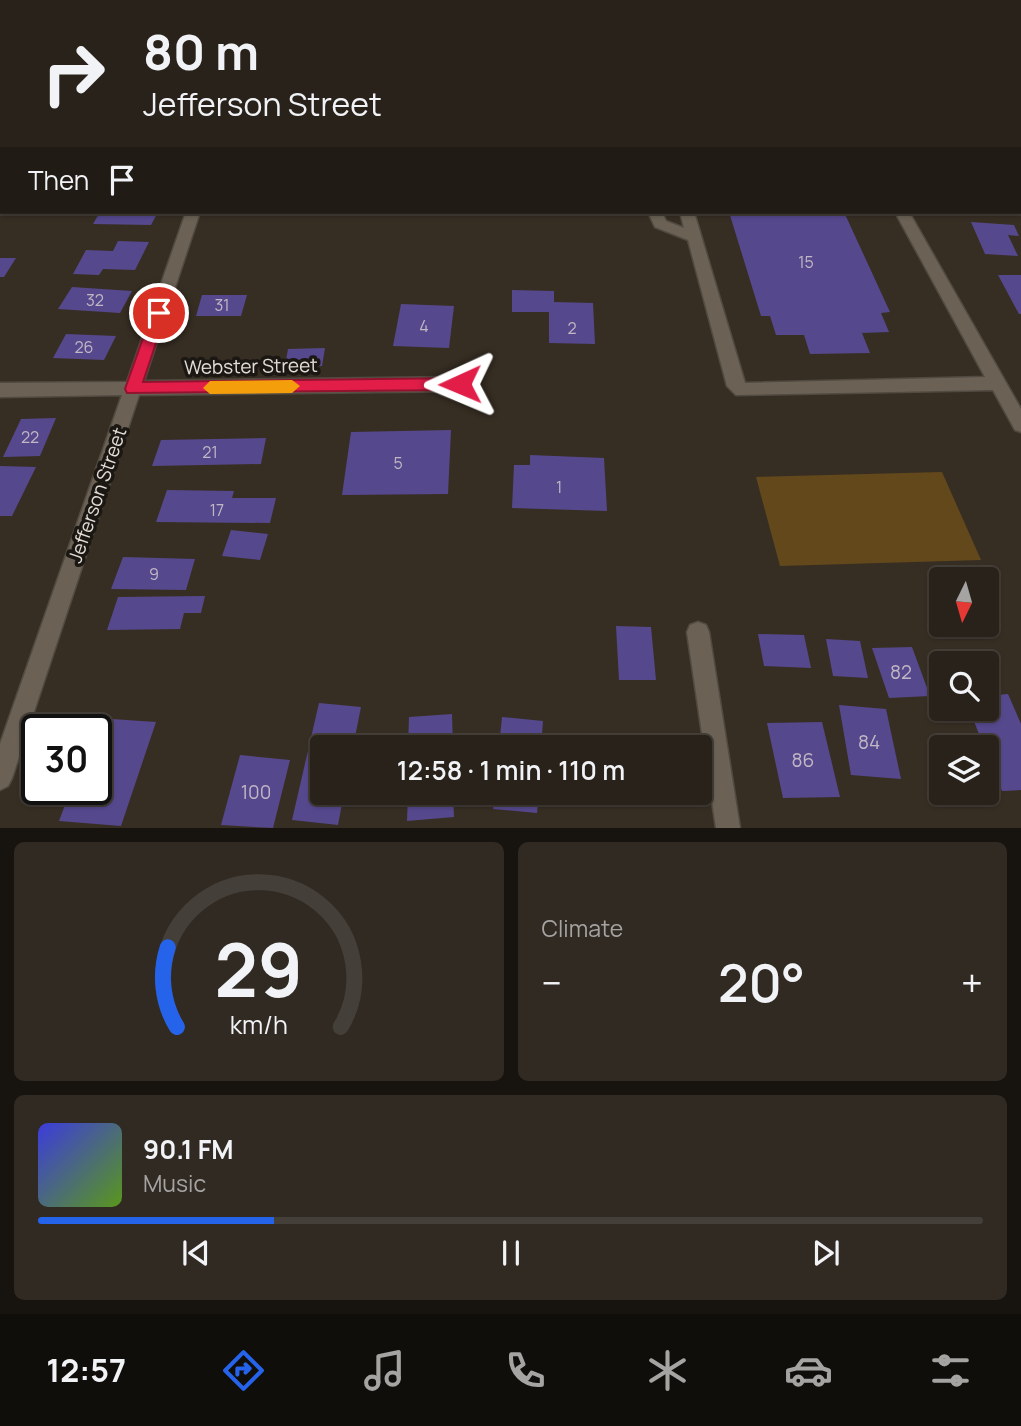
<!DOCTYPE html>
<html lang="en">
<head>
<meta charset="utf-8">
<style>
	:root { --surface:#29221a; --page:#312a23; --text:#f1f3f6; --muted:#a5a4a2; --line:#453f39; --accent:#2563eb }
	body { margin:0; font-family:Manrope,sans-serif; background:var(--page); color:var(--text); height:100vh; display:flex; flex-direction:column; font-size:26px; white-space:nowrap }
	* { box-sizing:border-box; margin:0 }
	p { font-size:23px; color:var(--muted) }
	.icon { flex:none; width:38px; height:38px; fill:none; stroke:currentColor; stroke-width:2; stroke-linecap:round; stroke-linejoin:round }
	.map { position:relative; height:828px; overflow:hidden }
	.side { display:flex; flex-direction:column; gap:14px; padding:14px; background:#17130e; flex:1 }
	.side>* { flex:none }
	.guide { position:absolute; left:0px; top:0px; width:1022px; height:214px; box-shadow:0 2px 5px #0004,0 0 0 2px var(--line); background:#29221a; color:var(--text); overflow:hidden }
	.needle { width:46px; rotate:185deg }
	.tools { position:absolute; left:929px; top:567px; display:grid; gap:14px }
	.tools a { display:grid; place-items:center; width:70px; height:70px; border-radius:7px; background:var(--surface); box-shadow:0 2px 5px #0004,0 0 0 2px var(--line); font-size:35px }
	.speed { position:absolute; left:21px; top:714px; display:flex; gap:14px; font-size:35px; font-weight:700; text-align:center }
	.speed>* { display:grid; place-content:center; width:91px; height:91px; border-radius:50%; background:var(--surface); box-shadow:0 2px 5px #0004,0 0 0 2px var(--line); line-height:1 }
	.speed .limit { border:4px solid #111; border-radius:10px; background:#fff; color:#111 }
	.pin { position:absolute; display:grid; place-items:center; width:60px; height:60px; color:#fff; margin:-30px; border:4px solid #fff; border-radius:50%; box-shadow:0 2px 7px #0007 }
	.me { position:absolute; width:77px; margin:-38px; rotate:269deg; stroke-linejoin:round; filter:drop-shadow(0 0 5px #0008) }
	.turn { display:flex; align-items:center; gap:24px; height:147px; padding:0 28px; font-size:32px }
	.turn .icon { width:91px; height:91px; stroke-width:2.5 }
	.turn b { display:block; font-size:49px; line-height:60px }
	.then { display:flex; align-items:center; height:66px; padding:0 28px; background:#0003; gap:14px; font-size:26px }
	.big { font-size:52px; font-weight:600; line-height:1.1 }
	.side .widget { flex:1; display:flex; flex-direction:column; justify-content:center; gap:10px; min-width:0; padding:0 24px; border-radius:10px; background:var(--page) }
	.side .dial { align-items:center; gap:0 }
	.dial svg { height:182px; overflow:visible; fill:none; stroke:var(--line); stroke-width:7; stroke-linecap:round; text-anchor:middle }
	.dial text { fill:var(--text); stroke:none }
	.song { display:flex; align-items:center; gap:21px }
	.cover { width:84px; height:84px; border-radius:10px; background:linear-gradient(135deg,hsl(240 70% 55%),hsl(90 70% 35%)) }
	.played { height:7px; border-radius:4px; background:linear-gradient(90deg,var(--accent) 25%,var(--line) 25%) }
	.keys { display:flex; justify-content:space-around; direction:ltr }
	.heat { display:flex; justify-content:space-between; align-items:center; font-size:38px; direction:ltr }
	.side .tiles { flex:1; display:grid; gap:14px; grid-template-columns:1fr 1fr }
	.widget:last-child { grid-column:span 2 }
	.trip { position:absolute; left:310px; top:735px; width:402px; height:70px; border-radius:7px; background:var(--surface); box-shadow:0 2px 5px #0004,0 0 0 2px var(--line); font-weight:600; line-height:70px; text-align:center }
	.menu { display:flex; height:112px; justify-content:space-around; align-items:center; background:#100e0a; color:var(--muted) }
	.menu .icon { width:49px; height:49px }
	.menu .selected { color:var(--accent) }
	.menu b { font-size:32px; color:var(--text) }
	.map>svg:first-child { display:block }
	.green { fill:#63481c }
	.building { fill:#56488d }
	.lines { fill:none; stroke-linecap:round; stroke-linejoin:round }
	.minor-casing { stroke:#514a40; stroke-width:3 }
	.minor { fill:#6b6255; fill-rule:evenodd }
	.route { fill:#e11d48; stroke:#92132f; stroke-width:2 }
	.slow { fill:#f59e0b }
	.labels { text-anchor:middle; stroke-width:7; stroke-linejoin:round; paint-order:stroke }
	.number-label { font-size:16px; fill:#c0b8c4 }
	.street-label { font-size:19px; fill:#e3ddd6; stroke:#1b1712 }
	.near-number-label { font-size:19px; fill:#c0b8c4 }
</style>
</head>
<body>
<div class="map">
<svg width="1021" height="828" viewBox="0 0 1021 828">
	<rect width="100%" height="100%" fill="#372e23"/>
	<polygon class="green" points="942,472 981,560 780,566 756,477"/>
	<g class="building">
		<polygon points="100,212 158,212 151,225 93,224"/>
		<polygon points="729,212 844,212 890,312 881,313 889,332 862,333 870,353 810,354 804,335 776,335 770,316 761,316"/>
		<polygon points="971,222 1014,225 1019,236 1008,235 1018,256 985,254"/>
		<polygon points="118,241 149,242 135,270 103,269 99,275 73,274 86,250 113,251"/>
		<polygon points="0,258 16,258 4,277 0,277"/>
		<polygon points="998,275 1021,275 1021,314 1019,314"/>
		<polygon points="72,287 132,291 120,313 58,309"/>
		<polygon points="512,290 554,291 554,302 593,303 595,344 549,343 549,312 512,312"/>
		<polygon points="202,295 247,295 241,316 196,316"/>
		<polygon points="401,304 454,306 449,348 393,346"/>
		<polygon points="66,334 116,336 104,360 53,358"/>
		<polygon points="325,348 322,366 285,366 288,349"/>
		<polygon points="56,418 40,456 3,457 21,419"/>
		<polygon points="451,430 448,494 342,495 351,432"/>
		<polygon points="266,438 261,464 152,466 161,440"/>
		<polygon points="530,455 604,458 607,511 512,508 514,465 530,465"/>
		<polygon points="0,466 36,467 12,516 0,516"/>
		<polygon points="167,490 234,491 232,498 276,498 270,523 156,522"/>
		<polygon points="231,530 268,534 260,560 222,556"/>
		<polygon points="123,557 195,559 186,590 111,589"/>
		<polygon points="205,596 201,613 184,613 180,629 107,630 118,597"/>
		<polygon points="616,626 651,627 656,680 619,680"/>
		<polygon points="758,634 804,635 811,668 764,666"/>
		<polygon points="826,639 860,641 868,678 833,676"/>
		<polygon points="912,647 930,696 889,698 872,648"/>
		<polygon points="1008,694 1021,724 1021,790 1002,791 969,709 987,709 987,696"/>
		<polygon points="319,703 361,707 353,747 322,747 322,793 344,793 338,825 292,820"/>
		<polygon points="839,705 886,709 901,779 851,775"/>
		<polygon points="452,714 453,747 408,747 409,717"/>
		<polygon points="502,717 543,721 541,747 499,747"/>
		<polygon points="97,718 156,722 121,826 59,821 71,789 96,789 96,730 93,730"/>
		<polygon points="822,722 840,797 783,798 767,723"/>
		<polygon points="645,741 646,747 605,747 604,742"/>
		<polygon points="240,755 290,760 273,828 221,825"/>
		<polygon points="408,793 453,793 454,817 407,821"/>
		<polygon points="495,793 539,793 537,813 493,809"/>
		<polygon points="609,793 651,793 652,806 610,807"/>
	</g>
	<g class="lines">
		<g class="minor-casing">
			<g id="minor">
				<polygon points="33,0 44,0 32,2"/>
				<rect x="260" y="0" width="10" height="2"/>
				<rect x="429" y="0" width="10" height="2"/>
				<polygon points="680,0 692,0 693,2 681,2"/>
				<polygon points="779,0 789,0 790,2 780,2"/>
				<polygon points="890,0 901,0 902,2 891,2"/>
				<polygon points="997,0 1009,0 1010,2 996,2"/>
				<rect x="1020" y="14" width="1" height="7"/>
				<polygon points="0,46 2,46 0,55"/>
				<polygon points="1020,83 1021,83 1021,91 1020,90"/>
				<polygon points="186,212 200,212 144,381 460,377 468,384 460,391 139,395 12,778 8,786 0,790 0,744 122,395 0,397 0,383 127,382"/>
				<polygon points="648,212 662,212 666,221 684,228 680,212 694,212 745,383 985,377 895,212 909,212 1021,409 1021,432 1015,430 993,390 736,395 727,386 688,240 655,227"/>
				<polygon points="698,622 706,625 709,632 740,828 716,828 687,632 690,625"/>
			</g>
		</g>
		<use href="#minor" class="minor"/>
	</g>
	<polygon class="route" points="159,308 166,313 143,382 460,378 468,384 460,390 127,393 125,389 152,313"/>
	<polygon class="slow" points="292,380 300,386 292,393 210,394 203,388 210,381"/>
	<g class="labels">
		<g class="number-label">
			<text x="806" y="268">15</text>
			<text x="95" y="306">32</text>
			<text x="222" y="311">31</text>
			<text x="424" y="332">4</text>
			<text x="572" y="334">2</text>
			<text x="84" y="353">26</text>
			<text x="30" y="443">22</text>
			<text x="210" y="458">21</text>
			<text x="398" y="469">5</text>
			<text x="559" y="493">1</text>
			<text x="217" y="516">17</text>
			<text x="154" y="580">9</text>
		</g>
		<g class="street-label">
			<text transform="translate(251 366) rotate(-1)" y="7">Webster Street</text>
			<text transform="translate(97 495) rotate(-71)" y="7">Jefferson Street</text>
		</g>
		<g class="near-number-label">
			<text x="901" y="679">82</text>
			<text x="869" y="749">84</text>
			<text x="803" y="767">86</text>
			<text x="256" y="799">100</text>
		</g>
	</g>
</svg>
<div class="tools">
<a><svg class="needle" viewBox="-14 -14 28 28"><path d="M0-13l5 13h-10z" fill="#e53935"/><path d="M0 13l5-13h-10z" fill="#a5a4a2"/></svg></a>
<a><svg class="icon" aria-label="search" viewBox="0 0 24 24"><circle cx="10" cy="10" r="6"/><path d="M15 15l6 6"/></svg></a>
<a><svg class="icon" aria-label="layers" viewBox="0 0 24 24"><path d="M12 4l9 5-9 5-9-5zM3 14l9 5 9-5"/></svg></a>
</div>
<div class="speed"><div class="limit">30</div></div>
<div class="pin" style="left:159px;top:313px;background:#d93025"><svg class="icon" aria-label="arrive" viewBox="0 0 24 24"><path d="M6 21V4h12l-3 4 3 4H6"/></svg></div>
<svg class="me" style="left:460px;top:384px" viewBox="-20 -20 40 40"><path d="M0-17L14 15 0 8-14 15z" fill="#e11d48" stroke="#fff" stroke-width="4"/></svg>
<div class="trip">12:58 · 1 min · 110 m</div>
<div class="guide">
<div class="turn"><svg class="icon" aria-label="right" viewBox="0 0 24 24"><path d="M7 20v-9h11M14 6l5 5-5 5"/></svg><div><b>80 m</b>Jefferson Street</div></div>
<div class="then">Then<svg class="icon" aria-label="arrive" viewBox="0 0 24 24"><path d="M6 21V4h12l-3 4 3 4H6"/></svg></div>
</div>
</div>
<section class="side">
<div class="tiles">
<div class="widget dial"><svg viewBox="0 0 100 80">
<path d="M14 69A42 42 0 1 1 86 69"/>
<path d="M14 69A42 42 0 0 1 10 34" stroke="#2563eb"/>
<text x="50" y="56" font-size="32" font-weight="700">29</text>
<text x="50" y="72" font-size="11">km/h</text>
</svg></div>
<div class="widget"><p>Climate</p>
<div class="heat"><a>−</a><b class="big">20°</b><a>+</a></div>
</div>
<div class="widget">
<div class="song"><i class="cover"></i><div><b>90.1 FM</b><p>Music</p></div></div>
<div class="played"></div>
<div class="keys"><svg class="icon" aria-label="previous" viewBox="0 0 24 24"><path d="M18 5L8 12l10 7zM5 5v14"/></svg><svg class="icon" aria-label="pause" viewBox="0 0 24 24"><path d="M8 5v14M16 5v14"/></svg><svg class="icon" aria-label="next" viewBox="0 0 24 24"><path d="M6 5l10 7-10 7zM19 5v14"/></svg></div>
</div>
</div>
</section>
<nav class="menu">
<b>12:57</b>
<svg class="icon selected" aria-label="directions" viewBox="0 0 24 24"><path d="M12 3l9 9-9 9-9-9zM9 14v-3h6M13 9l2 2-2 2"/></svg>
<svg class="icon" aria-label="music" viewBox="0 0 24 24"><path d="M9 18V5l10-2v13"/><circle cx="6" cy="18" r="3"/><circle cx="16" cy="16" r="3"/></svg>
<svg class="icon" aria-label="phone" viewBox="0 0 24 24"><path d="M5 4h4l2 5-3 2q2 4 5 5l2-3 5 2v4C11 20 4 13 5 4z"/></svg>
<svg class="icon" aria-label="climate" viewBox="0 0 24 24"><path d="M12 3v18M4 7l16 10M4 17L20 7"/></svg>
<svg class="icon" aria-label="car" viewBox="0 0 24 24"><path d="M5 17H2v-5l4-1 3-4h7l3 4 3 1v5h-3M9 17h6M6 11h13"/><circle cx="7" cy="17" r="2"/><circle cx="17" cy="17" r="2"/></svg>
<svg class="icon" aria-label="filters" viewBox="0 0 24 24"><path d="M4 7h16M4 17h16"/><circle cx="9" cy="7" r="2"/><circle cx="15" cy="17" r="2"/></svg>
</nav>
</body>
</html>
